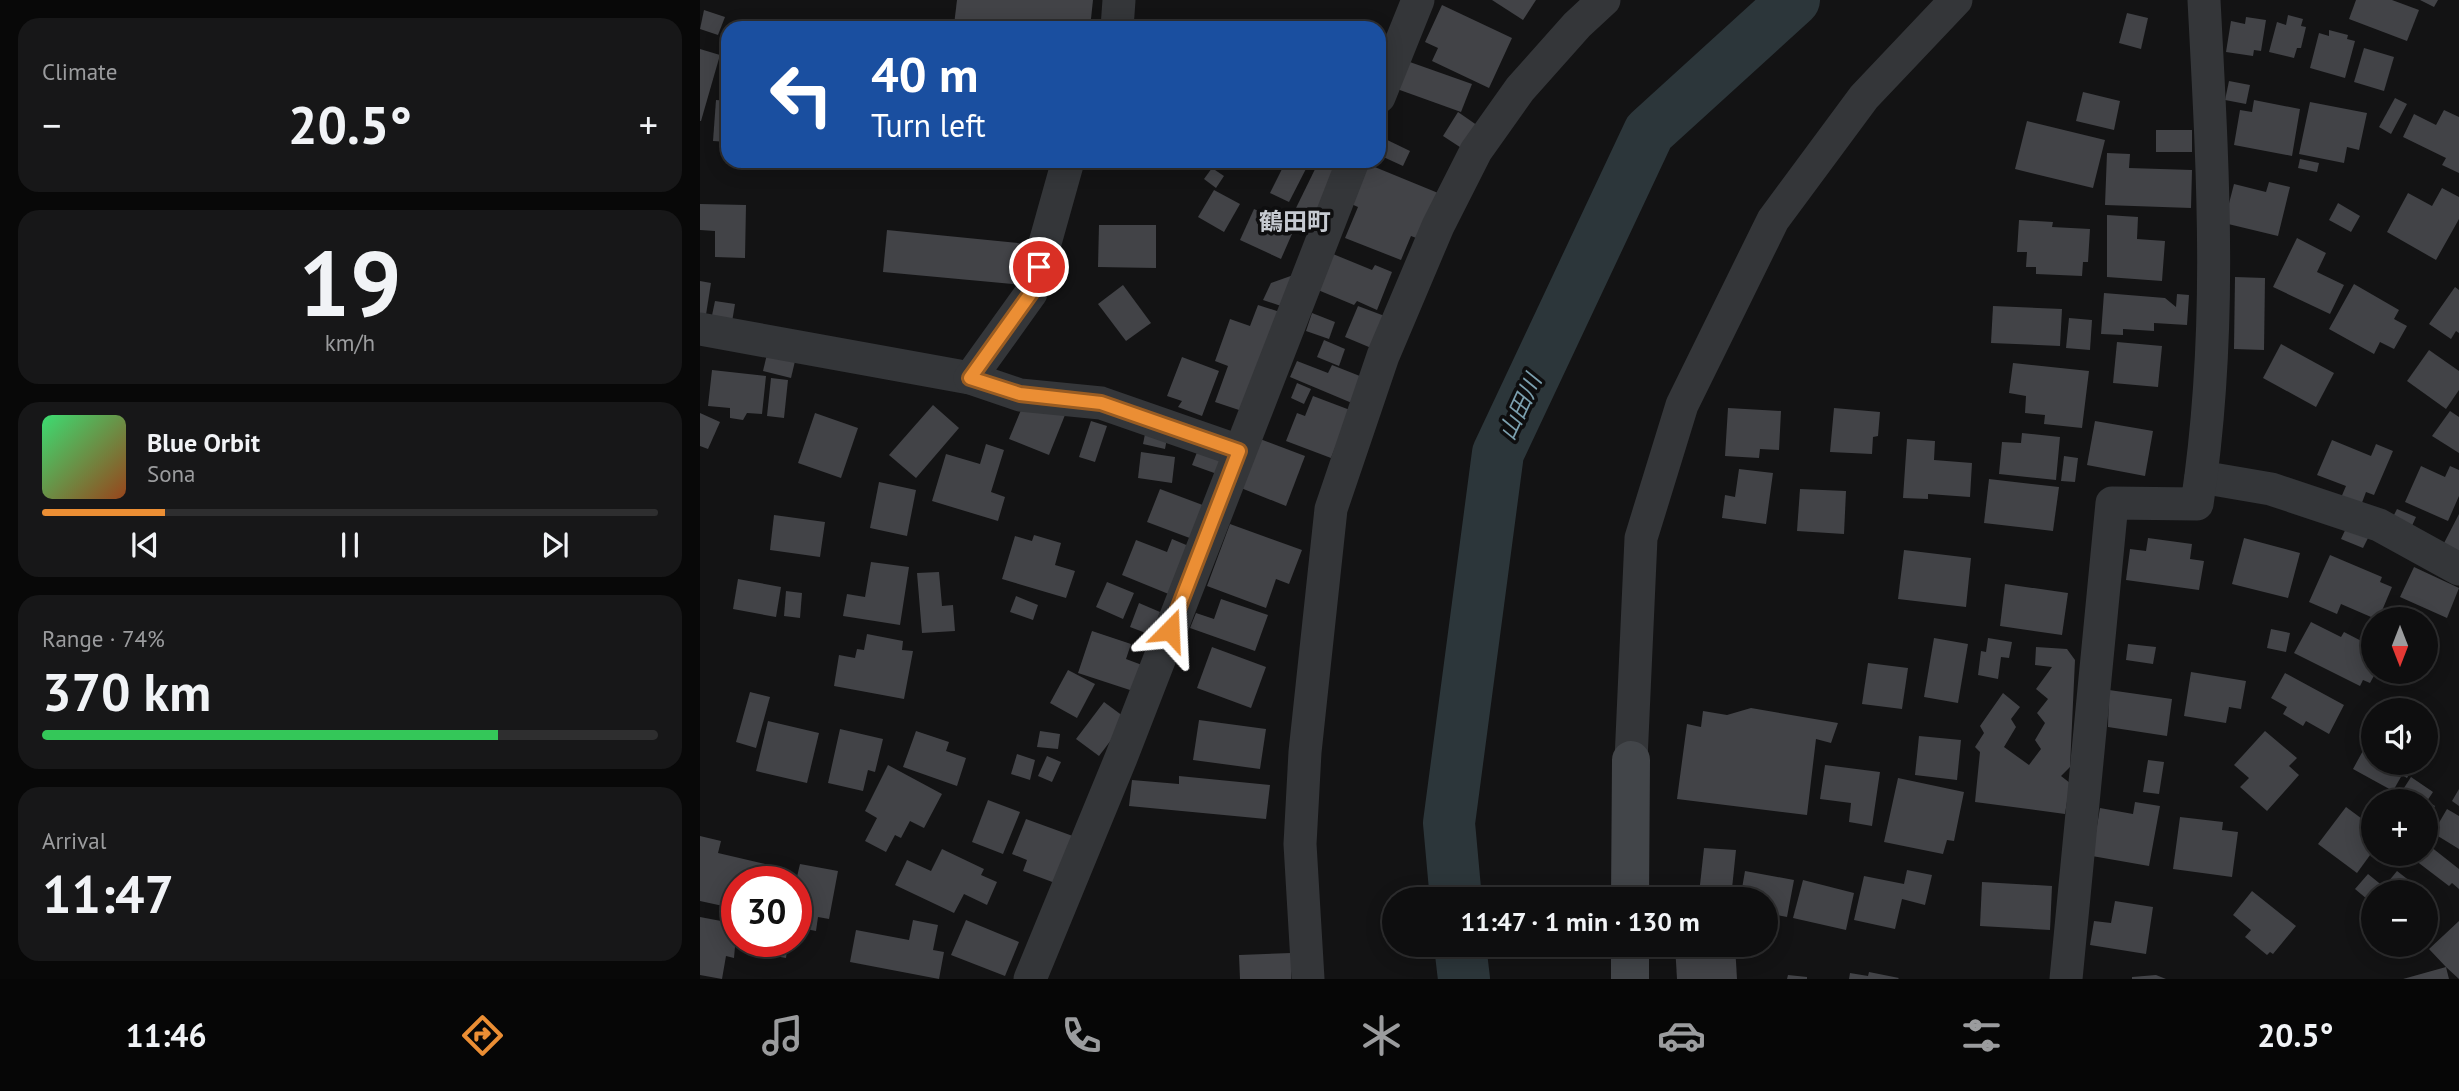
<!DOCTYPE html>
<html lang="en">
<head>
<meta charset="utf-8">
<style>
	:root { --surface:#0e0e0f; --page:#171718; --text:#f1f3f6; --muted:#9b9c9e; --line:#2e2e2f; --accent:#eb8e34 }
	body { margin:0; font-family:"PT Sans","Noto Sans JP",sans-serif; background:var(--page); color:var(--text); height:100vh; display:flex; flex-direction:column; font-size:26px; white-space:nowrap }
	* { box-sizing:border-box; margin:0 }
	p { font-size:23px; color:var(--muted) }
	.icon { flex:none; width:38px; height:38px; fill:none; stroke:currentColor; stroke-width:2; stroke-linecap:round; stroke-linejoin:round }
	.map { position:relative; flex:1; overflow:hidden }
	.side { display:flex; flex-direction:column; gap:18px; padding:18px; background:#080808; width:700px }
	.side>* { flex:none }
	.guide { position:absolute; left:21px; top:21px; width:665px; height:147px; border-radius:21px; box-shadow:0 4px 18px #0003,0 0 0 2px var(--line); background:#1a4fa0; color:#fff; overflow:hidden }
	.needle { width:46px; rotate:180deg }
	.fabs { position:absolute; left:1661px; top:607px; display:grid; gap:14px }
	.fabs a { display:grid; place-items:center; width:77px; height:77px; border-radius:50%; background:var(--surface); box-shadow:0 4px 18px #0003,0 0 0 2px var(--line); font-size:35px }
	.speed { position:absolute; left:21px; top:866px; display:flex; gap:14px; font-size:35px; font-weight:700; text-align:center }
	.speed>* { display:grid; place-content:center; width:91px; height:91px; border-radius:50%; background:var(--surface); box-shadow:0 4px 18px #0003,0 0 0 2px var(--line); line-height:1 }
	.speed .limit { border:10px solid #d22; background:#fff; color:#111 }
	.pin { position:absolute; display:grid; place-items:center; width:60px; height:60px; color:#fff; margin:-30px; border:4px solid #fff; border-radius:50%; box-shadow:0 2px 7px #0007 }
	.me { position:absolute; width:77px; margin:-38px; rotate:21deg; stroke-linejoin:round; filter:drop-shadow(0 0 5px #0008) }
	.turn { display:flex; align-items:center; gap:24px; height:147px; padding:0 35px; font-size:32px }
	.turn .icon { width:91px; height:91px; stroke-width:2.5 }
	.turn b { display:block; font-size:49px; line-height:60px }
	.big { font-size:52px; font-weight:700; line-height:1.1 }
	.side .tile { flex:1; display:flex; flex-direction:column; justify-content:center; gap:10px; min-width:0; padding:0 24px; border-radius:21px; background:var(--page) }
	.side .dial { align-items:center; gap:0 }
	.dial b { font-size:91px; line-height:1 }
	.song { display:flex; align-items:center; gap:21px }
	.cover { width:84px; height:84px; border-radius:10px; background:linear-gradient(135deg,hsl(140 70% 55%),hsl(20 70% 35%)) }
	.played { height:7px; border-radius:4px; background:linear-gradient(90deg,var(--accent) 20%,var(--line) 20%) }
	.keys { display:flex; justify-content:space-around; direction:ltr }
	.heat { display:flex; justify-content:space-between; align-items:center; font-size:38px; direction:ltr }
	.charge { height:10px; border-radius:5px; background:linear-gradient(90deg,#34c759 74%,var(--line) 0) }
	.trip { position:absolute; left:682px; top:887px; width:396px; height:70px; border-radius:35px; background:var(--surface); box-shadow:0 4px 18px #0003,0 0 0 2px var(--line); font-weight:700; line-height:70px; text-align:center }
	.menu { display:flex; height:112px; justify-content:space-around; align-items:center; background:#060606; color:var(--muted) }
	.menu .icon { width:49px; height:49px }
	.menu .on { color:var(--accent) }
	.menu b { font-size:32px; color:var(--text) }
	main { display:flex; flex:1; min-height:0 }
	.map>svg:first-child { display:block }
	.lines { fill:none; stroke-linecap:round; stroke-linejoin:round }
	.river { stroke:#2c363a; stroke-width:52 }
	.building { fill:#424347 }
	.street { stroke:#343639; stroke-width:33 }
	.secondary { stroke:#424549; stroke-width:38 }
	.route-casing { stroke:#995c22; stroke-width:18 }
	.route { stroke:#eb8e34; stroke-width:12 }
	.labels { text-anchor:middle; stroke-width:7; stroke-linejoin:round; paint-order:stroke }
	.water-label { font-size:23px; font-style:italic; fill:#7ca0af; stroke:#0e0e0f }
	.quarter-label { font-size:24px; font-weight:bold; fill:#c6cad1; stroke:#0e0e0f }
</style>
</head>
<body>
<main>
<section class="side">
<div class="tile"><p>Climate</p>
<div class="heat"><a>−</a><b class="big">20.5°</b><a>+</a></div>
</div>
<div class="tile dial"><b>19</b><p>km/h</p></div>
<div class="tile">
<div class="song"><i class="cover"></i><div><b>Blue Orbit</b><p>Sona</p></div></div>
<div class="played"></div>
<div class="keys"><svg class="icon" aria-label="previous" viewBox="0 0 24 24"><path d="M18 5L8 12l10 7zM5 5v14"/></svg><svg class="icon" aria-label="pause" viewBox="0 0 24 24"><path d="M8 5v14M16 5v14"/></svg><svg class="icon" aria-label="next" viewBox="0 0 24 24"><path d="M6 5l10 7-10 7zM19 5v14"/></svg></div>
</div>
<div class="tile"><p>Range · 74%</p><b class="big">370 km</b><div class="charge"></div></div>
<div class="tile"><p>Arrival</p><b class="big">11:47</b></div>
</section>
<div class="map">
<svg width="1759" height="979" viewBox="0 0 1759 979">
	<rect width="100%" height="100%" fill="#131314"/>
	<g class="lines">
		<g class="river">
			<polyline points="756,900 749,823 798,453 949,132 1094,0"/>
			<polyline points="760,945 764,979"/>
		</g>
	</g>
	<g class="building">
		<polygon points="257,0 393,0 390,28 288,28 254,25"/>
		<polygon points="792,0 836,0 823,20"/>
		<polygon points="1656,0 1692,0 1719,10 1707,41 1649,19"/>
		<polygon points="1720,0 1738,0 1734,7"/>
		<polygon points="742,5 812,38 789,88 732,61 738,48 725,42"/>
		<polygon points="4,10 25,17 18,35 0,29"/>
		<polygon points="1427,13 1448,18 1441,49 1419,43"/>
		<polygon points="1588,15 1603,19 1601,26 1606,27 1601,48 1597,48 1594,58 1569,52 1577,22 1586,25"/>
		<polygon points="1546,17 1566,20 1561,51 1554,50 1553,56 1526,52 1531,21 1545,24"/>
		<polygon points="1629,30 1648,35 1647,39 1655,41 1645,78 1610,68 1619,33 1629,36"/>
		<polygon points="1664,48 1694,57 1684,91 1654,82"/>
		<polygon points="0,49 20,55 1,121 0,121"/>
		<polygon points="707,61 772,84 761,112 697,89"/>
		<polygon points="1529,81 1550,85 1546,104 1525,100"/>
		<polygon points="1383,92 1420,101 1414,130 1376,121"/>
		<polygon points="1695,98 1707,104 1691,134 1679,127"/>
		<polygon points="16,100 28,101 28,142 13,141"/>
		<polygon points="1554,100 1600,109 1592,156 1534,145 1540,110 1552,112"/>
		<polygon points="1610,102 1667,113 1659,150 1647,147 1644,163 1599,154"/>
		<polygon points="1744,110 1759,117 1759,173 1742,165 1746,158 1703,137 1714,114 1736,125"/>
		<polygon points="758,112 781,128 766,151 743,136"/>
		<polygon points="1327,121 1405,140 1393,188 1315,169"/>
		<rect x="1456" y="130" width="36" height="22"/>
		<polygon points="679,136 710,151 703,166 679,155"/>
		<polygon points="1407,153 1430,154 1429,168 1492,170 1491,208 1405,205"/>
		<polygon points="1600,159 1619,163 1617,172 1598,168"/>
		<polygon points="317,161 334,161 334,165 317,163"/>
		<polygon points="586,161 610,161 589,202 570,193"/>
		<polygon points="619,161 642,169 618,219 596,208"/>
		<polygon points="665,163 743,195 724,241 711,236 701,260 645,238 658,207 649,203"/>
		<polygon points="512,168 524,176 516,188 504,179"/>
		<polygon points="1569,182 1590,187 1578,236 1524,223 1534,184 1566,192"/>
		<polygon points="1742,188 1759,197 1759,219 1736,260 1687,232 1708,193 1732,206"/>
		<polygon points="514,190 540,204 524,232 498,217"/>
		<polygon points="1638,203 1660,216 1651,232 1629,220"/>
		<polygon points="0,204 46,205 45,258 15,257 15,231 0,230"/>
		<polygon points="554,209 595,227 581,259 540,240"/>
		<polygon points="1407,215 1438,217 1437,239 1465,241 1462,281 1407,277"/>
		<polygon points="1319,220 1353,222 1352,227 1390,229 1388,262 1383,262 1382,276 1336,274 1336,267 1326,267 1327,252 1317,252"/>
		<polygon points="399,225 456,225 456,268 398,267"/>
		<polygon points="187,230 327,244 323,285 183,272"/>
		<polygon points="1597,238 1626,253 1617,272 1644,285 1630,314 1573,287"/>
		<polygon points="633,254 672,270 675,265 692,272 677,310 657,301 654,305 618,290"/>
		<polygon points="599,273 584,307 563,300 571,283"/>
		<polygon points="1535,277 1565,278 1564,350 1534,349"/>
		<polygon points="0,281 11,283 5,321 0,320"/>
		<polygon points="1654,284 1699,310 1694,319 1707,326 1694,349 1680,342 1674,354 1629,329"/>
		<polygon points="423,285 451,323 426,341 398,304"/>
		<polygon points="1755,287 1759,290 1759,333 1756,331 1751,339 1729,324"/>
		<polygon points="1404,293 1465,298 1476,307 1477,294 1489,295 1487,325 1454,323 1454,331 1423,329 1423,335 1401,334"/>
		<polygon points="15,301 35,304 31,328 10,325"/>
		<polygon points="558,305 583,313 542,411 515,402 528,366 515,361 530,319 550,326"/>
		<polygon points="658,306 690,318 676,350 645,337"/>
		<polygon points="1293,306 1362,309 1360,346 1291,343"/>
		<polygon points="612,313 635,322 629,339 606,331"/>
		<polygon points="1369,318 1392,320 1390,350 1366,348"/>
		<polygon points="624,340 645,349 639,366 617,357"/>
		<polygon points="1417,342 1462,346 1458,387 1413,383"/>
		<polygon points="1581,344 1634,373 1616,407 1563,378"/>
		<polygon points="68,350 96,357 91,378 63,371"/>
		<polygon points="1729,350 1759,371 1759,390 1746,409 1707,381"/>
		<polygon points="482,357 519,371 502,416 478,407 482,401 467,396"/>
		<polygon points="597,361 628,373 632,365 670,380 659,406 590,377"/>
		<polygon points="1313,363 1389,371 1382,428 1344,424 1345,415 1325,413 1326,396 1309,393"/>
		<polygon points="12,370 66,376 62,414 47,413 43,420 30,418 30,408 8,406"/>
		<polygon points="71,378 88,380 84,418 67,416"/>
		<polygon points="597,383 611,389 604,404 591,398"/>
		<polygon points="613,396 650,410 631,458 586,441 597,413 605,416"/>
		<polygon points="326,398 365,415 349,455 309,439"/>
		<polygon points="233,405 259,428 216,478 189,455"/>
		<polygon points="1028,408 1081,411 1079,450 1060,449 1059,458 1025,456"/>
		<polygon points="1134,408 1180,412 1178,436 1173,437 1172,454 1130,452"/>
		<polygon points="1750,411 1759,417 1759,453 1732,436"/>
		<polygon points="0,413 20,422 8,449 0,446"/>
		<polygon points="115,413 158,428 141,478 98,463"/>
		<polygon points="391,421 407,426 395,462 379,457"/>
		<polygon points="1395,421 1453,431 1445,476 1387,465"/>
		<polygon points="447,424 469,427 465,449 443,444"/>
		<polygon points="1322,433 1360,437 1356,480 1299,474 1302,442 1321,443"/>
		<polygon points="560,439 605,456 586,506 541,488"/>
		<polygon points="1207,439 1235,441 1234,460 1272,463 1270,497 1228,494 1228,499 1203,498"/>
		<polygon points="1632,440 1671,456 1676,444 1693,451 1674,495 1666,492 1660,508 1640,500 1646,486 1617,475"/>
		<polygon points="501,442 525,451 517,474 492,465"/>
		<polygon points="286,444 304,450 291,492 305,497 298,521 232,501 246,454 280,464"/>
		<polygon points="441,452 475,457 472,483 438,478"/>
		<polygon points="1364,456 1378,458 1375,482 1361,481"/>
		<polygon points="1721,466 1745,477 1750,466 1759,470 1759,496 1748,521 1705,502"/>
		<polygon points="1039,469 1073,473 1066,524 1022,518 1025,495 1035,497"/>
		<polygon points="1289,479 1359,487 1353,531 1284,523"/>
		<polygon points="179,482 216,490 207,536 170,528"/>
		<polygon points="460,489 508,507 495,540 447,522"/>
		<polygon points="1100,489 1146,491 1144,534 1097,531"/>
		<polygon points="1697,509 1716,517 1711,528 1692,519"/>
		<polygon points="1759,514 1759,555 1742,547"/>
		<polygon points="74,515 125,522 120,557 70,550"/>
		<polygon points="530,524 602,550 589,584 576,579 566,608 507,586"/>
		<polygon points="1648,524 1670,534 1663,548 1641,539"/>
		<polygon points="334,535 361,543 355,565 375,571 366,598 302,579 315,536 332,541"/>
		<polygon points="1448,538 1492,544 1490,559 1504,561 1499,590 1426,580 1430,549 1446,551"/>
		<polygon points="1544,538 1600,553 1588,598 1532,584"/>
		<polygon points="472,539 491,547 471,595 422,575 436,540 467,552"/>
		<polygon points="1204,550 1271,558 1266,607 1198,599"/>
		<polygon points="1630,555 1682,577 1680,582 1692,587 1678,620 1641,604 1637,614 1609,602"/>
		<polygon points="171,562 209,567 200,625 143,616 147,594 165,597"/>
		<polygon points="1714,567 1759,588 1747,618 1700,597"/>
		<polygon points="239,572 242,606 253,605 255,631 222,633 217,573"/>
		<polygon points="38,579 81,587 76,617 33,609"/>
		<polygon points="407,582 434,593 423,619 396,607"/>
		<polygon points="1305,584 1368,593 1362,635 1300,626"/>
		<polygon points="86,591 102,593 100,618 84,616"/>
		<polygon points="316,596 338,605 333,620 310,612"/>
		<polygon points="521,599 568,615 555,651 490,628 496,613 514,619"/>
		<polygon points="439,603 460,612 451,635 430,627"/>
		<polygon points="1611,622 1641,637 1644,632 1673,647 1673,672 1676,672 1670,683 1663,680 1660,686 1594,653"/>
		<polygon points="1571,629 1590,633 1586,652 1567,648"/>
		<polygon points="392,631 431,644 426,659 442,665 433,691 378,673"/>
		<polygon points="167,634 203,641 202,650 213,651 204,699 134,686 139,655 155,658 157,649 164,650"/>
		<polygon points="1234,638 1268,644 1258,703 1224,697"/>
		<polygon points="1288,638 1312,642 1309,658 1301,657 1298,679 1278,675 1281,651 1286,652"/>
		<polygon points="1428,644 1456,647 1453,664 1426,660"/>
		<polygon points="512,647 566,667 551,708 497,688"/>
		<polygon points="1336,647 1367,649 1375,660 1370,767 1361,776 1370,783 1365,814 1275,802 1280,752 1275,747 1284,733 1280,726 1303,693 1320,707 1311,719 1316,727 1304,747 1329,765 1341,749 1335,740 1345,723 1337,713 1348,699 1336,689 1352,667 1335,665"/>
		<polygon points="1168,663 1208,668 1202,709 1162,704"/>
		<polygon points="368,670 395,684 377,718 350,703"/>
		<polygon points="1491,672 1546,681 1541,709 1529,707 1526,723 1484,716"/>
		<polygon points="1585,673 1644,705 1629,734 1606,721 1603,726 1583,714 1587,707 1571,698"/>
		<polygon points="1409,690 1472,699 1467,736 1408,727"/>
		<polygon points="50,692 70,697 56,748 36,742"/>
		<polygon points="404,702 427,719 399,756 376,739"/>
		<polygon points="1051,708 1138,723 1131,743 1116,739 1107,815 977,799 987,724 1001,727 1003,711 1027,715"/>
		<polygon points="499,720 566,729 560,769 493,760"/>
		<polygon points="68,721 119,733 107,783 56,771"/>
		<polygon points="140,729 183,739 175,772 168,770 163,791 128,783"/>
		<polygon points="216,731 249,742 246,751 266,758 257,786 203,767"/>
		<polygon points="340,731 360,734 358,749 337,747"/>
		<polygon points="1565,731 1597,758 1589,766 1599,775 1567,811 1540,787 1549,778 1534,765"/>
		<polygon points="1219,736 1261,740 1257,780 1215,775"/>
		<polygon points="1665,747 1673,751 1673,763 1715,763 1707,778 1702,775 1693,791 1653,769"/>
		<polygon points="317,754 335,760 330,780 311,774"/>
		<polygon points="347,756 361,762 352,782 338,776"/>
		<polygon points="1448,760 1464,762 1459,794 1443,792"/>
		<polygon points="188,765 242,794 224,828 210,821 201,838 195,835 186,852 165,841 177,818 165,811"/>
		<polygon points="1125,765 1180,772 1172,826 1149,822 1151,803 1120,799"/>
		<polygon points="479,776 570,785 566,819 429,806 432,780 479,784"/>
		<polygon points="1711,777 1733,792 1727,801 1735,806 1726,821 1726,802 1695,802"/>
		<polygon points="1198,778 1264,792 1254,841 1247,840 1243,854 1184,842"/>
		<polygon points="1759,789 1759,806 1752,801"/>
		<polygon points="288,800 320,812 303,854 272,842"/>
		<polygon points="1435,802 1460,806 1449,866 1392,856 1400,808 1433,814"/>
		<polygon points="1646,807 1673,827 1673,851 1657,873 1618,844"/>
		<polygon points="1747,809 1759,816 1759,849 1733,833"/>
		<polygon points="1480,817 1523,822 1522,830 1538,832 1532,877 1473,869"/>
		<polygon points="326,819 381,839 363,886 323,871 327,860 312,854"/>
		<polygon points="0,836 21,841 18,853 82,868 79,882 37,882 37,909 0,901"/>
		<polygon points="1726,843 1759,869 1759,889 1752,883 1749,886 1707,854 1726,854"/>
		<polygon points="1004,848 1036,850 1031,898 999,894"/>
		<polygon points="242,849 284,869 281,875 297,882 287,905 264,894 254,913 195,885 207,860 231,871"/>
		<polygon points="100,864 138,871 129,919 118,917 116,931 96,927 96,881"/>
		<polygon points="1207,870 1232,875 1225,905 1202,899 1195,929 1154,920 1164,876 1204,884"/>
		<polygon points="1045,871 1094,880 1087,917 1066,913 1066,900 1040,900"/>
		<polygon points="1697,871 1724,892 1673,892 1673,904 1655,889 1668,874 1684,887"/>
		<polygon points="1103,880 1154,893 1146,930 1093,918"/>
		<polygon points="1282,882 1352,886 1350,930 1280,926"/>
		<polygon points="1552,891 1596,926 1573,954 1570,952 1567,955 1545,937 1551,930 1533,915"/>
		<polygon points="1726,894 1732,900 1726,908"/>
		<polygon points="1415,901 1453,907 1446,954 1390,945 1394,921 1411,923"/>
		<polygon points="0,917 37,924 34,958 26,956 22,979 0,975"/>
		<polygon points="213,920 238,925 233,950 244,952 239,979 150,962 156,930 209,940"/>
		<polygon points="266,920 319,942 305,976 251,955"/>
		<polygon points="1759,921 1759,979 1746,967 1749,979 1703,979 1746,967 1729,949"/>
		<polygon points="61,942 88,942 86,958 60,953"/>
		<polygon points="975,945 1035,945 1037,979 977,979"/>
		<polygon points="591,953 591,979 540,979 539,955"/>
		<polygon points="1169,972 1199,978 1198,979 1149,979 1150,973 1168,976"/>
		<polygon points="1088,975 1107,977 1107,979 1087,979"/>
		<polygon points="1456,975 1466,979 1432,979 1432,977"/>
	</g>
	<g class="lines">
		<g class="street">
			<polyline points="417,28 419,0"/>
			<polyline points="679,97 718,0"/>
			<polyline points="0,329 270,378 320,395 401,403 539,451"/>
			<polyline points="270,378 331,293 368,161"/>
			<polyline points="1501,477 1571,489 1679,525 1759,569"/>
			<polyline points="931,760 941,538 982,405 1073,220 1164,97 1256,0"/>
			<polyline points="330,979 421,758 653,161"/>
			<polyline points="608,979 600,844 605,752 631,509 683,356 738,226 776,151 820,89 877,25 904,0"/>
			<path d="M 1366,979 L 1412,503 L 1497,504 C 1523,332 1513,172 1504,0"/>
		</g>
		<g class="secondary">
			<polyline points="930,900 931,760"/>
			<polyline points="930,979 930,945"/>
		</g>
	</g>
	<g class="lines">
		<g class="route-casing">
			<polyline id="route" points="339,267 331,293 270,378 320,394 401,403 539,451 470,630"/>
		</g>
		<use href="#route" class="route"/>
	</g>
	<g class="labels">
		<g class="water-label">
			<text transform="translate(820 407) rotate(-65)" y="8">山田川</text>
		</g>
		<g class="quarter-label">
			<text x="595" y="230">鶴田町</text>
		</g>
	</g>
</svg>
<div class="fabs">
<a><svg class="needle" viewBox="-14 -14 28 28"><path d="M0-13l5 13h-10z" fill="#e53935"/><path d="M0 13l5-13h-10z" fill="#9b9c9e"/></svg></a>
<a><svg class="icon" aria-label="sound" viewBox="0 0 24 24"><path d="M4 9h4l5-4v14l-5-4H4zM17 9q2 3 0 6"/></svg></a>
<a>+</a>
<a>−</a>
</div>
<div class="speed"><div class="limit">30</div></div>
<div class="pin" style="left:339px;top:267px;background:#d93025"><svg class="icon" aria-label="arrive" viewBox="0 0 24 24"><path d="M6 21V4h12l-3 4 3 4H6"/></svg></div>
<svg class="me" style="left:470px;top:630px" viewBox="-20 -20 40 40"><path d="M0-17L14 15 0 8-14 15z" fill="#eb8e34" stroke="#fff" stroke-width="4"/></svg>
<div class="trip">11:47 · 1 min · 130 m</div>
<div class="guide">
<div class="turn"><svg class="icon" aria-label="left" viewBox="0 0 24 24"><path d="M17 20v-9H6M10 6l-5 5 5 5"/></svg><div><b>40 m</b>Turn left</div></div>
</div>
</div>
</main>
<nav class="menu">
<b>11:46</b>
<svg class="icon on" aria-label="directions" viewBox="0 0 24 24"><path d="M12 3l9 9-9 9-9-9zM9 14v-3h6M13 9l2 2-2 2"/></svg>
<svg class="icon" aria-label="music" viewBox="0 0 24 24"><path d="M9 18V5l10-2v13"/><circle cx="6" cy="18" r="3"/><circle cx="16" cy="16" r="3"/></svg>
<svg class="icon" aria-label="phone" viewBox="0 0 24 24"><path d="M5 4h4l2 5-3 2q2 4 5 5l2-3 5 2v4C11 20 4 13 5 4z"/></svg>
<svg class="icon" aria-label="climate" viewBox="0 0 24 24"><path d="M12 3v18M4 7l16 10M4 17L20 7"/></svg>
<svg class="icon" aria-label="car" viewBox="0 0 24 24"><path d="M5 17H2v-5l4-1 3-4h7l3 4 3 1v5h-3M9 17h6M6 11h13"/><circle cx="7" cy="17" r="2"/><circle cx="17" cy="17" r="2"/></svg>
<svg class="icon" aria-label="filters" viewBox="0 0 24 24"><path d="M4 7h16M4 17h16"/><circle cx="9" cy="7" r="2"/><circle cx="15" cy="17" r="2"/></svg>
<b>20.5°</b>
</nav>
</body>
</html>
